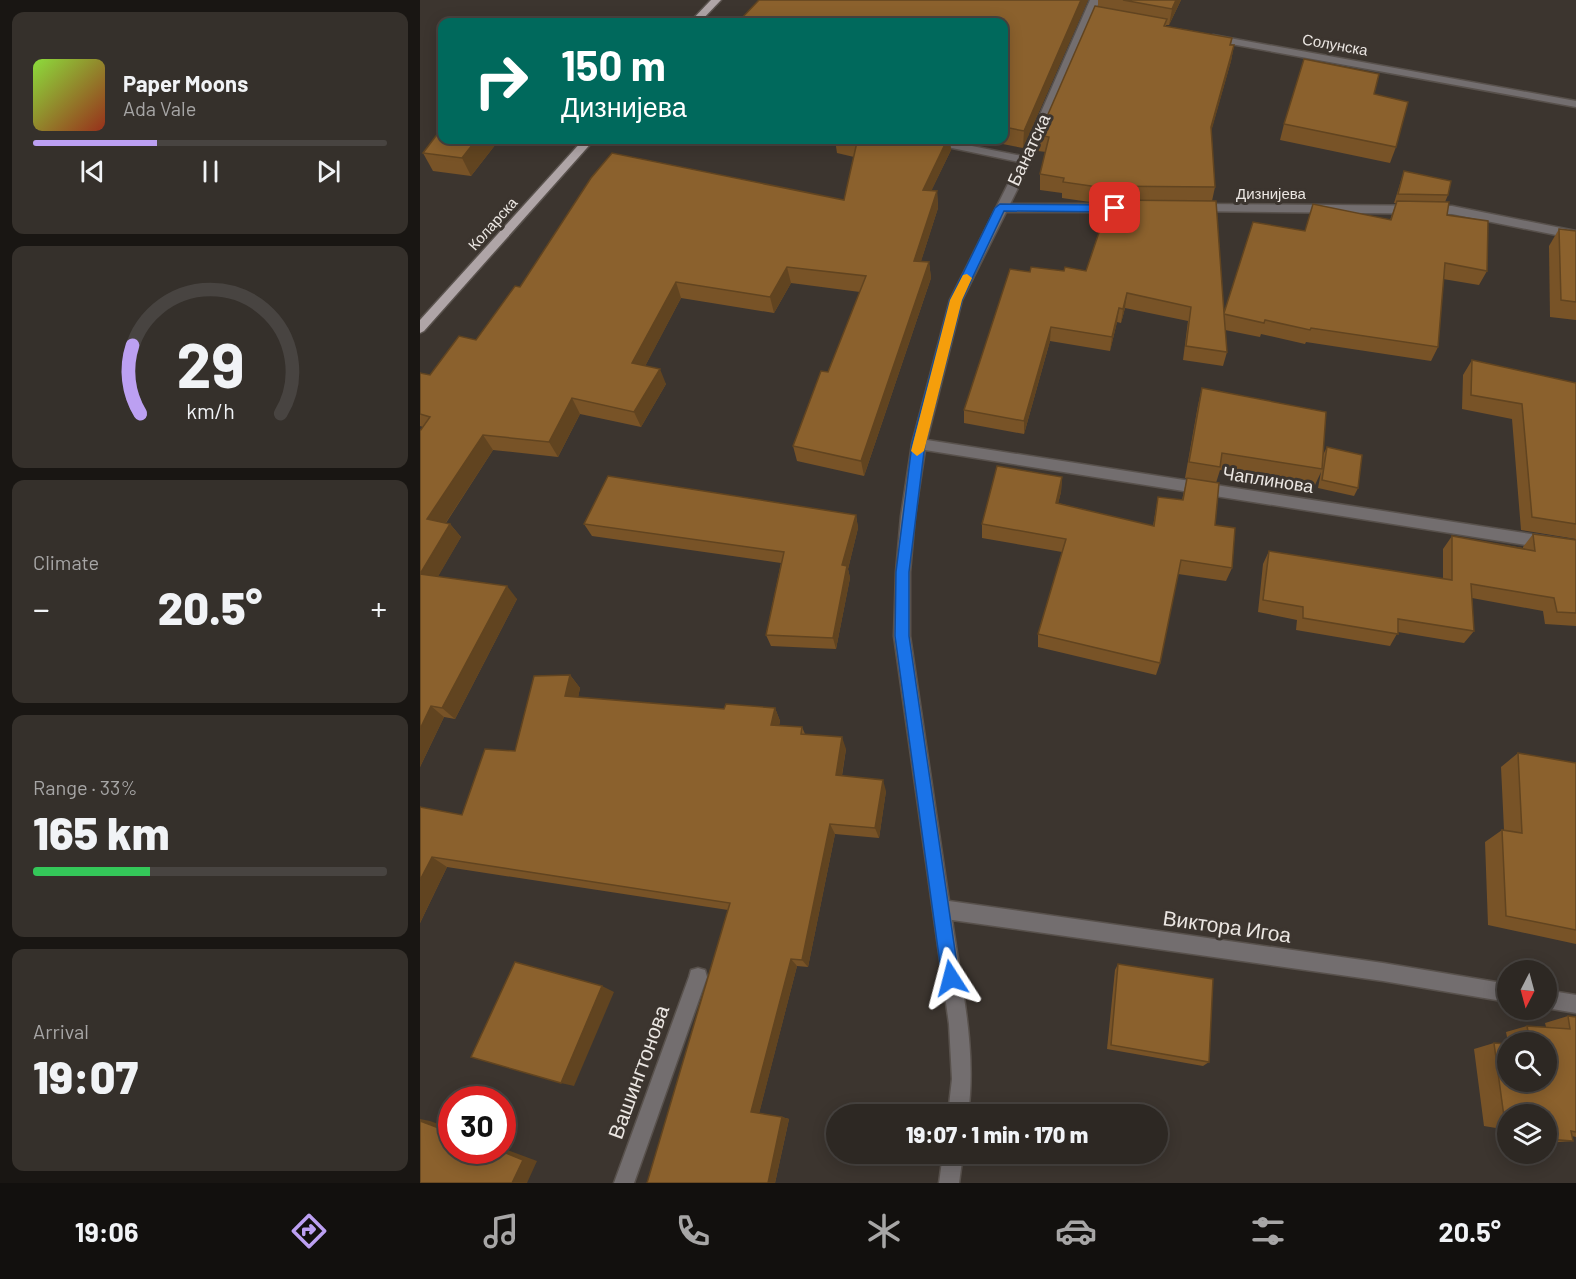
<!DOCTYPE html>
<html lang="en">
<head>
<meta charset="utf-8">
<style>
	:root { --surface:#2d2823; --page:#35302b; --text:#f1f3f6; --muted:#a7a6a6; --line:#484441; --accent:#bca0f2 }
	body { margin:0; font-family:Barlow,sans-serif; background:var(--page); color:var(--text); height:100vh; display:flex; flex-direction:column; font-size:22px; white-space:nowrap }
	* { box-sizing:border-box; margin:0 }
	p { font-size:20px; color:var(--muted) }
	.icon { flex:none; width:33px; height:33px; fill:none; stroke:currentColor; stroke-width:2; stroke-linecap:round; stroke-linejoin:round }
	.map { position:relative; flex:1; overflow:hidden }
	.drawer { display:flex; flex-direction:column; gap:12px; padding:12px; background:#191613; width:420px }
	.drawer>* { flex:none }
	.guide { position:absolute; left:18px; top:18px; width:570px; height:126px; border-radius:12px; box-shadow:0 3px 15px #0003,0 0 0 2px var(--line); background:#00695c; color:#fff; overflow:hidden }
	.needle { width:39px; rotate:186deg }
	.tools { position:absolute; left:1077px; top:960px; display:grid; gap:12px }
	.tools a { display:grid; place-items:center; width:60px; height:60px; border-radius:50%; background:var(--surface); box-shadow:0 3px 15px #0003,0 0 0 2px var(--line); font-size:30px }
	.speed { position:absolute; left:18px; top:1086px; display:flex; gap:12px; font-size:30px; font-weight:700; text-align:center }
	.speed>* { display:grid; place-content:center; width:78px; height:78px; border-radius:50%; background:var(--surface); box-shadow:0 3px 15px #0003,0 0 0 2px var(--line); line-height:1 }
	.speed .limit { border:9px solid #d22; background:#fff; color:#111 }
	.pin { position:absolute; display:grid; place-items:center; width:51px; height:51px; color:#fff; margin:-26px; border-radius:12px; box-shadow:0 3px 9px #0006 }
	.me { position:absolute; width:66px; margin:-33px; rotate:351deg; stroke-linejoin:round; filter:drop-shadow(0 0 4px #0008) }
	.turn { display:flex; align-items:center; gap:21px; height:126px; padding:0 24px; font-size:27px }
	.turn .icon { width:78px; height:78px; stroke-width:2.5 }
	.turn b { display:block; font-size:42px; line-height:51px }
	.big { font-size:45px; font-weight:800; line-height:1.1 }
	.drawer .card { flex:1; display:flex; flex-direction:column; justify-content:center; gap:9px; min-width:0; padding:0 21px; border-radius:12px; background:var(--page) }
	.drawer .dial { align-items:center; gap:0 }
	.dial svg { height:156px; overflow:visible; fill:none; stroke:var(--line); stroke-width:7; stroke-linecap:round; text-anchor:middle }
	.dial text { fill:var(--text); stroke:none }
	.song { display:flex; align-items:center; gap:18px }
	.cover { width:72px; height:72px; border-radius:9px; background:linear-gradient(135deg,hsl(90 70% 55%),hsl(10 70% 35%)) }
	.played { height:6px; border-radius:3px; background:linear-gradient(90deg,var(--accent) 35%,var(--line) 35%) }
	.keys { display:flex; justify-content:space-around; direction:ltr }
	.heat { display:flex; justify-content:space-between; align-items:center; font-size:33px; direction:ltr }
	.charge { height:9px; border-radius:4px; background:linear-gradient(90deg,#34c759 33%,var(--line) 0) }
	.trip { position:absolute; left:406px; top:1104px; width:342px; height:60px; border-radius:30px; background:var(--surface); box-shadow:0 3px 15px #0003,0 0 0 2px var(--line); font-weight:800; line-height:60px; text-align:center }
	.menu { display:flex; height:96px; justify-content:space-around; align-items:center; background:#12100e; color:var(--muted) }
	.menu .icon { width:42px; height:42px }
	.menu .current { color:var(--accent) }
	.menu b { font-size:27px; color:var(--text) }
	main { display:flex; flex:1; min-height:0 }
	.map>svg:first-child { display:block }
	.lines { fill:none; stroke-linecap:round; stroke-linejoin:round }
	.minor-casing { stroke:#58514c; stroke-width:3 }
	.major-casing { stroke:#58514c; stroke-width:3 }
	.minor { fill:#736e6f; fill-rule:evenodd }
	.major { fill:#afa5a7; fill-rule:evenodd }
	.wall { fill:#785327 }
	.shaded-wall { fill:#614420 }
	.building { fill:#8b612d; stroke:#614420; stroke-width:1.5 }
	.route { fill:#1a73e8; stroke:#114b97; stroke-width:1.5 }
	.slow { fill:#f59e0b }
	.labels { text-anchor:middle; stroke-width:6; stroke-linejoin:round; paint-order:stroke }
	.far-street-label { font-size:15px; fill:#ebe6e2; stroke:#3c352f }
	.street-label { font-size:18px; fill:#ebe6e2; stroke:#3c352f }
	.near-street-label { font-size:21px; fill:#ebe6e2; stroke:#3c352f }
</style>
</head>
<body>
<main>
<section class="drawer">
<div class="card">
<div class="song"><i class="cover"></i><div><b>Paper Moons</b><p>Ada Vale</p></div></div>
<div class="played"></div>
<div class="keys"><svg class="icon" aria-label="previous" viewBox="0 0 24 24"><path d="M18 5L8 12l10 7zM5 5v14"/></svg><svg class="icon" aria-label="pause" viewBox="0 0 24 24"><path d="M8 5v14M16 5v14"/></svg><svg class="icon" aria-label="next" viewBox="0 0 24 24"><path d="M6 5l10 7-10 7zM19 5v14"/></svg></div>
</div>
<div class="card dial"><svg viewBox="0 0 100 80">
<path d="M14 69A42 42 0 1 1 86 69"/>
<path d="M14 69A42 42 0 0 1 10 34" stroke="#bca0f2"/>
<text x="50" y="56" font-size="32" font-weight="700">29</text>
<text x="50" y="72" font-size="11">km/h</text>
</svg></div>
<div class="card"><p>Climate</p>
<div class="heat"><a>−</a><b class="big">20.5°</b><a>+</a></div>
</div>
<div class="card"><p>Range · 33%</p><b class="big">165 km</b><div class="charge"></div></div>
<div class="card"><p>Arrival</p><b class="big">19:07</b></div>
</section>
<div class="map">
<svg width="1156" height="1183" viewBox="0 0 1156 1183">
	<rect width="100%" height="100%" fill="#3c352f"/>
	<g class="lines">
		<g class="minor-casing">
			<g id="minor">
				<path d="M 670,0 L 680,0 L 612,160 L 590,204 L 706,204 L 712,208 L 706,212 L 586,212 L 542,300 L 507,440 L 1156,541 L 1156,553 L 505,450 L 495,516 L 490,572 L 490,636 L 529,901 L 963,963 L 1088,984 L 1088,1002 L 963,981 L 532,920 C 541,984 557,1050 548,1114 L 528,1114 L 532,1079 L 529,1024 L 474,636 L 476,572 L 481,516 L 492,444 L 530,300 L 599,162 L 508,143 L 503,140 L 522,140 L 602,156 Z"/>
				<polygon points="793,35 1156,101 1156,107 789,40 788,38"/>
				<polygon points="778,204 1032,206 1156,231 1156,239 1032,214 774,211 772,208"/>
				<polygon points="278,968 285,970 287,977 214,1183 194,1183 269,977 271,970"/>
				<polygon points="1126,990 1156,995 1156,1013 1126,1008"/>
				<polygon points="523,1154 543,1154 539,1183 519,1183"/>
			</g>
		</g>
		<g class="major-casing">
			<g id="major">
				<polygon points="291,0 301,0 280,22 270,22"/>
				<polygon points="163,140 174,140 4,331 0,333 0,320"/>
			</g>
		</g>
		<use href="#minor" class="minor"/>
		<use href="#major" class="major"/>
	</g>
	<g class="wall">
		<polygon points="339,0 668,0 603,148 562,140 584,140 584,22"/>
		<polygon points="678,0 761,0 749,25 746,25 746,26 812,38 811,45 814,45 811,61 791,131 795,187 792,201 804,313 885,231 893,204 970,220 976,203 974,203 984,171 1028,195 1025,202 1027,215 1067,271 1059,285 1023,279 1018,347 1011,361 886,342 885,344 841,334 840,337 805,330 807,352 803,366 763,360 768,321 705,308 701,323 697,322 690,351 630,341 604,434 544,423 544,410 610,272 666,271 689,202 670,202 642,198 642,193 620,190 620,174 626,152 618,151 619,135 678,6"/>
		<polygon points="954,94 976,147 970,163 860,140 864,124"/>
		<polygon points="79,140 51,176 13,171 3,153"/>
		<polygon points="415,140 542,140 542,141 530,140 531,150 511,191 517,191 518,208 501,261 509,262 511,278 444,476 377,461 373,446 408,372 440,292 371,283 354,313 261,298 225,366 246,384 221,427 160,414 138,457 73,450 26,523 30,524 41,537 18,576 97,599 35,719 24,717 0,767 3,427 0,426 0,373 10,375 56,340 100,287 424,200 434,157 417,153"/>
		<polygon points="1139,229 1156,231 1156,320 1130,317 1129,246"/>
		<polygon points="1052,360 1156,383 1156,539 1101,530 1092,419 1042,409 1043,375"/>
		<polygon points="782,388 903,455 907,447 938,488 934,496 898,488 901,472 895,485 800,470 796,483 765,478 778,405"/>
		<polygon points="642,477 641,492 638,503 733,526 738,497 762,500 767,478 795,525 812,568 806,581 758,574 740,663 736,675 618,647 618,634 642,552 562,538 562,524"/>
		<polygon points="436,515 438,528 428,569 430,578 416,649 351,646 346,635 361,563 172,536 164,524"/>
		<polygon points="1113,534 1156,540 1156,626 1125,624 1123,611 1052,598 1054,631 1044,643 978,632 970,646 876,630 877,620 838,612 843,564 849,551 1023,579 1023,549 1032,536 1103,548 1103,547"/>
		<polygon points="150,675 160,688 158,697 304,709 355,708 360,721 359,726 382,727 385,734 426,749 422,776 466,791 459,838 415,834 388,967 377,966 339,1113 362,1117 369,1119 355,1183 227,1183 308,910 27,867 0,923 0,807 42,815 95,751"/>
		<polygon points="1098,753 1156,763 1156,944 1068,925 1065,842 1082,830 1084,830 1081,767"/>
		<polygon points="698,964 789,1062 783,1066 687,1049 695,970"/>
		<polygon points="1148,1016 1156,1017 1156,1137 1152,1136 1153,1141 1126,1143 1126,1114 1088,1114 1088,1140 1077,1139 1076,1128 1064,1126 1054,1049 1074,1043 1088,1082 1126,1042 1088,1042 1086,1032 1107,1026 1126,1027 1125,1023"/>
	</g>
	<g class="shaded-wall">
		<polygon points="661,0 668,0 603,148 604,131"/>
		<polygon points="756,0 761,0 749,25 752,9"/>
		<polygon points="814,45 811,61 788,143 791,127"/>
		<polygon points="56,140 79,140 51,176 42,158"/>
		<polygon points="527,140 530,140 531,150 504,206 503,190"/>
		<polygon points="517,191 518,208 496,277 494,261"/>
		<polygon points="509,262 511,278 444,476 441,461"/>
		<polygon points="367,267 371,283 354,313 350,297"/>
		<polygon points="256,282 261,298 219,378 212,363"/>
		<polygon points="707,293 705,308 701,323 703,309"/>
		<polygon points="699,308 697,322 690,351 692,337"/>
		<polygon points="631,327 630,341 604,434 604,421"/>
		<polygon points="240,369 246,384 221,427 214,412"/>
		<polygon points="152,398 160,414 138,457 129,442"/>
		<polygon points="63,435 73,450 19,533 7,519"/>
		<polygon points="642,477 641,492 635,517 636,503"/>
		<polygon points="436,515 438,528 428,569 430,578 416,649 413,638 422,565"/>
		<polygon points="30,524 41,537 12,587 0,574"/>
		<polygon points="87,586 97,599 35,719 22,708"/>
		<polygon points="150,675 160,688 156,709 145,696"/>
		<polygon points="11,706 24,717 0,767 0,729"/>
		<polygon points="355,708 360,721 356,737 351,725"/>
		<polygon points="422,737 426,749 420,786 416,775"/>
		<polygon points="463,780 466,791 459,838 455,828"/>
		<polygon points="410,824 415,834 388,967 382,960"/>
		<polygon points="12,857 27,867 0,923 0,880"/>
		<polygon points="371,959 377,966 339,1114 331,1112"/>
		<polygon points="182,986 194,992 154,1086 141,1083"/>
		<polygon points="362,1117 369,1119 355,1183 348,1183"/>
		<polygon points="0,1119 10,1121 32,1129 32,1133 0,1121"/>
		<polygon points="82,1148 117,1161 107,1183 92,1183 78,1150 82,1150"/>
	</g>
	<g class="building">
		<polygon points="339,0 661,0 604,131 584,127 584,22 318,22"/>
		<polygon points="703,0 756,0 752,9"/>
		<polygon points="675,6 747,19 744,26 812,38 810,45 814,45 791,127 795,187 671,186 643,182 644,178 620,174 629,137 619,135"/>
		<polygon points="884,59 959,74 954,94 988,102 976,147 864,124"/>
		<polygon points="22,128 22,140 56,140 42,158 3,153"/>
		<polygon points="426,140 527,140 503,190 517,191 494,261 509,262 441,461 373,446 401,371 408,372 446,276 367,267 350,297 256,282 212,363 240,369 214,412 152,398 129,442 63,435 7,519 30,524 0,574 87,586 22,708 11,706 0,729 0,431 10,417 0,414 0,373 10,375 39,336 56,340 95,286 100,287 171,178 192,153 424,200 437,142"/>
		<polygon points="984,171 1031,181 1028,195 978,194"/>
		<polygon points="690,200 796,201 804,313 833,222 885,231 893,204 971,220 977,201 1029,202 1027,215 1068,221 1067,271 1025,263 1018,347 891,328 890,330 845,320 844,323 804,314 807,352 766,346 771,307 707,293 703,309 699,308 692,337 631,327 604,421 544,410 590,269 610,272 611,267 644,271 645,267 666,271"/>
		<polygon points="1139,229 1156,231 1156,302 1141,300"/>
		<polygon points="1052,360 1156,383 1156,524 1112,517 1102,404 1051,395"/>
		<polygon points="782,388 906,412 902,469 802,453 800,467 769,462"/>
		<polygon points="907,447 942,455 938,488 902,480"/>
		<polygon points="577,466 642,477 636,503 734,526 738,497 763,500 767,478 799,483 795,525 815,528 812,568 761,560 740,663 618,634 646,539 562,524"/>
		<polygon points="188,476 436,515 422,565 427,566 413,638 346,635 364,552 164,524"/>
		<polygon points="1113,534 1156,540 1156,613 1137,612 1134,598 1051,584 1054,631 978,619 978,634 883,618 883,607 843,600 849,551 1032,580 1032,536 1115,551"/>
		<polygon points="150,675 145,696 304,709 306,704 355,708 351,725 382,727 381,734 422,737 416,775 463,780 455,828 410,824 382,960 371,959 331,1112 362,1117 348,1183 227,1183 310,903 12,857 0,880 0,807 42,815 65,749 95,751 114,676"/>
		<polygon points="1098,753 1156,763 1156,930 1086,916 1082,830 1102,833"/>
		<polygon points="95,962 182,986 141,1083 51,1057"/>
		<polygon points="698,964 793,979 789,1062 691,1045"/>
		<polygon points="1148,1016 1156,1017 1156,1132 1151,1131 1153,1141 1126,1139 1126,1114 1088,1114 1088,1124 1085,1124 1074,1043 1088,1044 1088,1082 1126,1082 1126,1042 1110,1042 1107,1026 1150,1029"/>
		<polygon points="0,1121 32,1133 32,1150 78,1150 103,1160 92,1183 0,1183"/>
	</g>
	<polygon class="route" points="580,204 695,205 700,208 695,212 584,211 542,300 505,444 489,572 489,636 539,978 537,984 531,987 525,984 522,978 475,636 476,572 492,444 530,300 575,208"/>
	<polygon class="slow" points="547,274 552,278 542,300 504,451 497,456 491,451 530,300 543,275"/>
	<g class="labels">
		<g class="far-street-label">
			<text transform="translate(915 45) rotate(10)" y="5">Солунска</text>
			<text x="851" y="199">Дизнијева</text>
			<text transform="translate(73 224) rotate(-48)" y="5">Коларска</text>
		</g>
		<g class="street-label">
			<text transform="translate(609 150) rotate(-65)" y="6">Банатска</text>
			<text transform="translate(848 480) rotate(9)" y="6">Чаплинова</text>
		</g>
		<g class="near-street-label">
			<text transform="translate(807 927) rotate(8)" y="7">Виктора Игоа</text>
			<text transform="translate(219 1072) rotate(-70)" y="7">Вашингтонова</text>
		</g>
	</g>
</svg>
<div class="tools">
<a><svg class="needle" viewBox="-14 -14 28 28"><path d="M0-13l5 13h-10z" fill="#e53935"/><path d="M0 13l5-13h-10z" fill="#a7a6a6"/></svg></a>
<a><svg class="icon" aria-label="search" viewBox="0 0 24 24"><circle cx="10" cy="10" r="6"/><path d="M15 15l6 6"/></svg></a>
<a><svg class="icon" aria-label="layers" viewBox="0 0 24 24"><path d="M12 4l9 5-9 5-9-5zM3 14l9 5 9-5"/></svg></a>
</div>
<div class="speed"><div class="limit">30</div></div>
<div class="pin" style="left:695px;top:208px;background:#d93025"><svg class="icon" aria-label="arrive" viewBox="0 0 24 24"><path d="M6 21V4h12l-3 4 3 4H6"/></svg></div>
<svg class="me" style="left:531px;top:978px" viewBox="-20 -20 40 40"><path d="M0-17L14 15 0 8-14 15z" fill="#1a73e8" stroke="#fff" stroke-width="4"/></svg>
<div class="trip">19:07 · 1 min · 170 m</div>
<div class="guide">
<div class="turn"><svg class="icon" aria-label="right" viewBox="0 0 24 24"><path d="M7 20v-9h11M14 6l5 5-5 5"/></svg><div><b>150 m</b>Дизнијева</div></div>
</div>
</div>
</main>
<nav class="menu">
<b>19:06</b>
<svg class="icon current" aria-label="directions" viewBox="0 0 24 24"><path d="M12 3l9 9-9 9-9-9zM9 14v-3h6M13 9l2 2-2 2"/></svg>
<svg class="icon" aria-label="music" viewBox="0 0 24 24"><path d="M9 18V5l10-2v13"/><circle cx="6" cy="18" r="3"/><circle cx="16" cy="16" r="3"/></svg>
<svg class="icon" aria-label="phone" viewBox="0 0 24 24"><path d="M5 4h4l2 5-3 2q2 4 5 5l2-3 5 2v4C11 20 4 13 5 4z"/></svg>
<svg class="icon" aria-label="climate" viewBox="0 0 24 24"><path d="M12 3v18M4 7l16 10M4 17L20 7"/></svg>
<svg class="icon" aria-label="car" viewBox="0 0 24 24"><path d="M5 17H2v-5l4-1 3-4h7l3 4 3 1v5h-3M9 17h6M6 11h13"/><circle cx="7" cy="17" r="2"/><circle cx="17" cy="17" r="2"/></svg>
<svg class="icon" aria-label="filters" viewBox="0 0 24 24"><path d="M4 7h16M4 17h16"/><circle cx="9" cy="7" r="2"/><circle cx="15" cy="17" r="2"/></svg>
<b>20.5°</b>
</nav>
</body>
</html>
